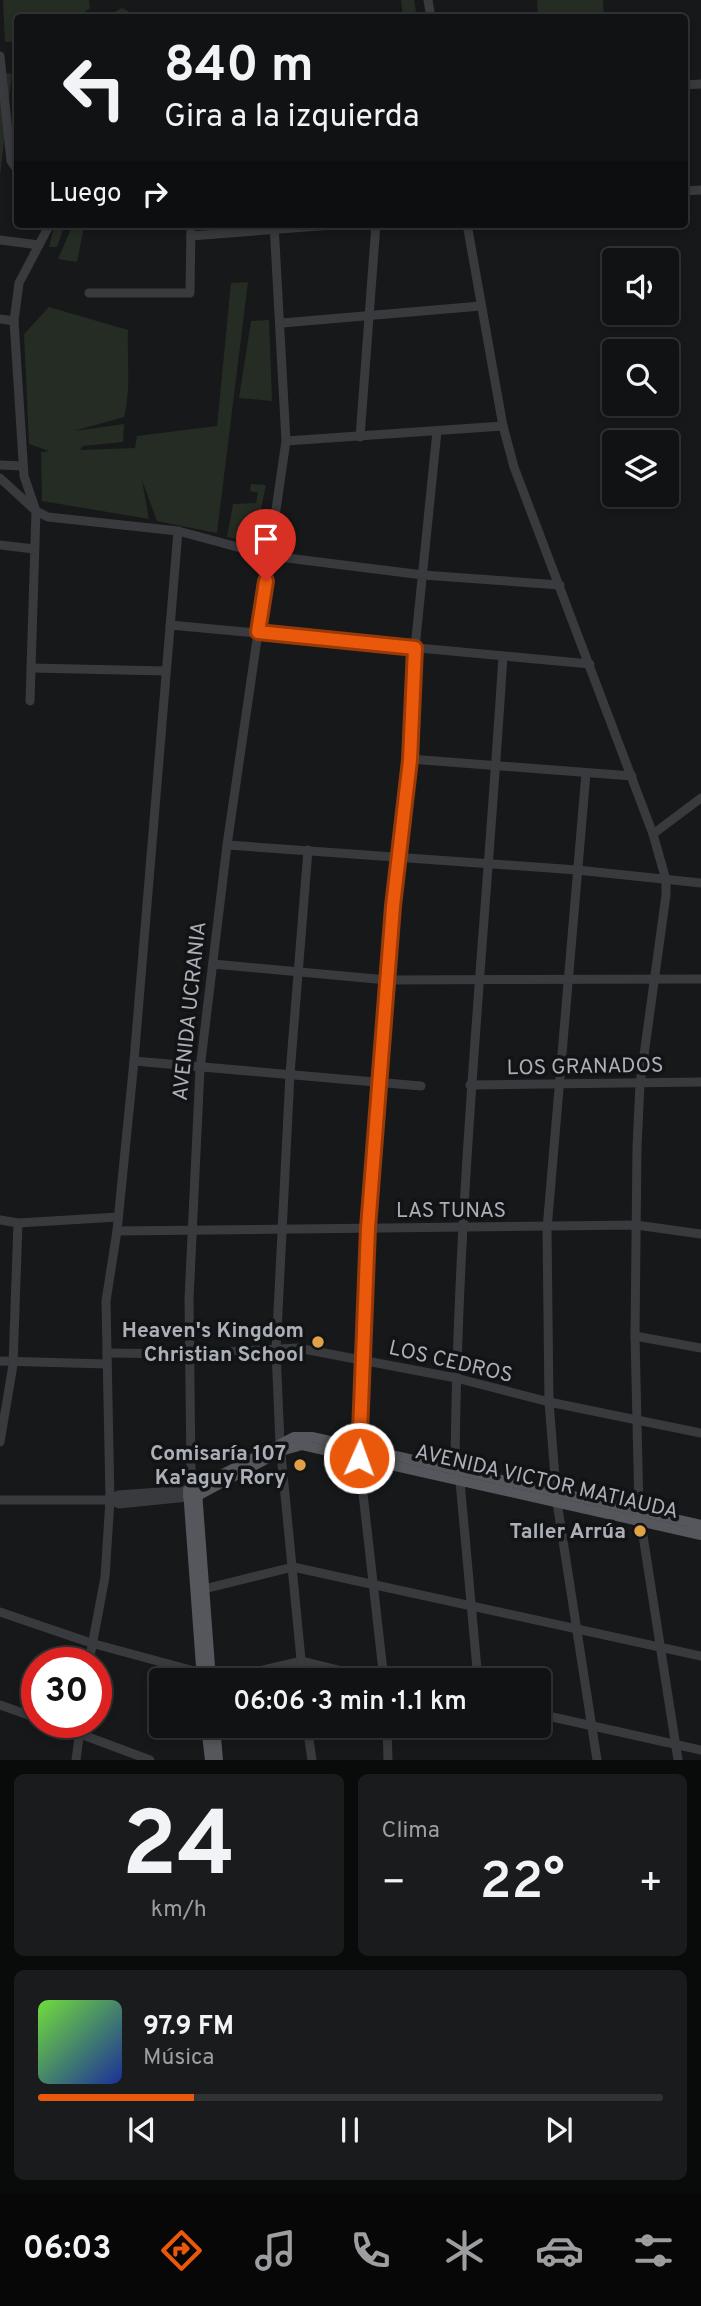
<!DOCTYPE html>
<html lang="es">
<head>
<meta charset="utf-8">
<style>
	:root { --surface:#111213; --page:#1a1b1c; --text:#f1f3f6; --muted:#9c9ea0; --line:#303233; --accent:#ea580c }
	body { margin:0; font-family:Overpass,sans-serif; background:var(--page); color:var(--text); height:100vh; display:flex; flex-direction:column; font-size:26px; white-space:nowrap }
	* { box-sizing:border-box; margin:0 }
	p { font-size:23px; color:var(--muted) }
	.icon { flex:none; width:38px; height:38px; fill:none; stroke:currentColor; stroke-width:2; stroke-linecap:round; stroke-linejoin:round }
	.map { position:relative; height:1760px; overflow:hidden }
	.sheet { display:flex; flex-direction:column; gap:14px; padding:14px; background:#090a0a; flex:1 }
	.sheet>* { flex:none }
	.hud { position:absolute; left:14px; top:14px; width:674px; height:214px; border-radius:7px; box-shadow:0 4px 10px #0003,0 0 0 2px var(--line); background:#111213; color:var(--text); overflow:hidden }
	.fabs { position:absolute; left:602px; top:248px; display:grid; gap:14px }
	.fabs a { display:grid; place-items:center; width:77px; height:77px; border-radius:7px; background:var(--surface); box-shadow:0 4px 10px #0003,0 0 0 2px var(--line); font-size:35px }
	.speed { position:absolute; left:21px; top:1647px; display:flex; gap:14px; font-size:35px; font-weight:700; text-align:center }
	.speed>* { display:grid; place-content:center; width:91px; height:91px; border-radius:50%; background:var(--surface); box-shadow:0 4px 10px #0003,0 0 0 2px var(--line); line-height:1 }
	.speed .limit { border:10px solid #d22; background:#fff; color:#111 }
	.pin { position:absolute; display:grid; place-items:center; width:60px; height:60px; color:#fff; margin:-72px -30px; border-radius:50% 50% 50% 0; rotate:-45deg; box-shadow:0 0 7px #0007 }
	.pin .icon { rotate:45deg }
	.me { position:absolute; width:77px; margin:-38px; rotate:2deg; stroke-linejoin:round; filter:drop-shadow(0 0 5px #0008) }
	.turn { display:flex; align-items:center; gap:24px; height:147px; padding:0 35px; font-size:32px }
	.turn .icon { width:91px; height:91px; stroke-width:2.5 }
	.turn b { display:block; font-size:49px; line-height:60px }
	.then { display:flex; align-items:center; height:66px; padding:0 35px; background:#0003; gap:14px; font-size:26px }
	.big { font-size:52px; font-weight:600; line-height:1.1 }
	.sheet .tile { flex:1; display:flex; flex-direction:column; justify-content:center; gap:10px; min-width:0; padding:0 24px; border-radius:10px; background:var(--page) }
	.sheet .dial { align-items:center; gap:0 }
	.dial b { font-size:91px; line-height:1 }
	.song { display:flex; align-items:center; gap:21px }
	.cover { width:84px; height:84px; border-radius:10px; background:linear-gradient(135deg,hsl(100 70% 55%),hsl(230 70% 35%)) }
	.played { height:7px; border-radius:4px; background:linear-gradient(90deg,var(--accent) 25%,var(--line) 25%) }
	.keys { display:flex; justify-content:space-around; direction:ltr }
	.heat { display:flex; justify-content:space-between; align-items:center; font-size:38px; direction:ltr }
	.sheet .tiles { flex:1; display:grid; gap:14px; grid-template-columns:1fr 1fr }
	.tile:last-child { grid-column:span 2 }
	.trip { position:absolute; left:149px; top:1668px; width:402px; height:70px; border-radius:7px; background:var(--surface); box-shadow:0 4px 10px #0003,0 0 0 2px var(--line); font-weight:600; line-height:70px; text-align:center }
	.tabs { display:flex; height:112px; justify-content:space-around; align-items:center; background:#070708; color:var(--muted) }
	.tabs .icon { width:49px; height:49px }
	.tabs .selected { color:var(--accent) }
	.tabs b { font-size:32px; color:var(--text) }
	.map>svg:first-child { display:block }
	.green { fill:#242c24 }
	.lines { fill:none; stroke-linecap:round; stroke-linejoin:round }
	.minor { stroke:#393a3e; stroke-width:9 }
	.major { stroke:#55575c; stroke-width:10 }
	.route-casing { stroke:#983908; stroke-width:18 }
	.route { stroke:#ea580c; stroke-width:12 }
	.poi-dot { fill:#e1a147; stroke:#121314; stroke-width:2.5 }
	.labels { text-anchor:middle; stroke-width:7; stroke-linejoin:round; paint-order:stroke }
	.street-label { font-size:21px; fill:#abb0b8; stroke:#121314 }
	.poi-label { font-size:21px; font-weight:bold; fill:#abb0b8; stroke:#121314; text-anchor:end }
</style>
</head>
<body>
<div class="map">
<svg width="701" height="1760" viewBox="0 0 701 1760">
	<rect width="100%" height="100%" fill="#171819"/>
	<g class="green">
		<polygon points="3,0 89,0 90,8 78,17 109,15 122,8 134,14 133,18 18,18 17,41 5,42"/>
		<polygon points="401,0 414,0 417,17 403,17"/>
		<polygon points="537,0 603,0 604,17 538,17"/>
		<polygon points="0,72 12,74 0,176"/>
		<polygon points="55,224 65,224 57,247 49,247"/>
		<polygon points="73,224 84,227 77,262 58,259"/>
		<path d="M 248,282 L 217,533 L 157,521 L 142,480 L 149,519 L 42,501 L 41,452 L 49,451 L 29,444 L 24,334 L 49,307 L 128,330 C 127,360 131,390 124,417 L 74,431 L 124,424 L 123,442 L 83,446 L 80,450 L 135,448 L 137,436 L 217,426 L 231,283 Z"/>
		<polygon points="269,320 272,401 239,398 251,321"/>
		<polygon points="251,484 266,485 257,527 243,524 237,539 227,537 233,504 256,503 258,493 250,491"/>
	</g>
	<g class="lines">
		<g class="minor">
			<polyline points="428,0 431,18"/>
			<polyline points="0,56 11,161 18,171"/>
			<polyline points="684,85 701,84"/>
			<polyline points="684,191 701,190"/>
			<polyline points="467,224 503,426 514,467 653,834 666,880 666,895 640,1084 637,1147 635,1336 639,1510 678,1760"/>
			<polyline points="191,236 345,224"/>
			<polyline points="0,240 39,245"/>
			<polyline points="89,293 190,293 191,224"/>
			<polyline points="0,319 14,321"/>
			<polyline points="282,323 481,306"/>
			<polyline points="360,437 376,224"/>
			<polyline points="286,441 503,426"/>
			<polyline points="0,465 23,466"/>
			<polyline points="0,478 36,511 48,517 178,531 271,556 423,575 560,585"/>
			<polyline points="0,545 34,549"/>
			<polyline points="170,625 590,664"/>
			<polyline points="31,668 166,671"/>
			<polyline points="30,701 36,511 24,476 14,321 19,283 50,224"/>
			<polyline points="410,759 632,776"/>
			<polyline points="586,773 547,1229 549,1402 557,1502 597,1760"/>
			<polyline points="653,834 701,798"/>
			<polyline points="227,845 577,870 701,883"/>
			<polyline points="213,964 387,980 701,979"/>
			<polyline points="134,1061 421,1086"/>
			<polyline points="470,1085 701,1082"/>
			<polyline points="0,1220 18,1223 118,1217"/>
			<polyline points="117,1231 636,1225 701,1234"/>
			<polyline points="635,1336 701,1348"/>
			<polyline points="107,1353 189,1354 298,1348 456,1378 549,1402 701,1433"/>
			<polyline points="0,1361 107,1364"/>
			<polyline points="0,1442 13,1365 18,1223"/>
			<polyline points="188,1497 119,1504 110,1500 118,1495 188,1490 191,1473 189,1299 200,1069 227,845 286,441 274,224"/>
			<polyline points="0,1500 110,1500"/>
			<polyline points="200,1590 293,1567 701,1656"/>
			<polyline points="0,1612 91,1643 224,1679 302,1661 379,1680"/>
			<polyline points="89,1662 105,1577 110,1500 106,1301 117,1231 134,1061 178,531"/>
			<polyline points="303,1680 280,1443 276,1351 290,1074 308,850"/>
			<polyline points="384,1680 359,1458 363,1358 368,1228 387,980 397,857 410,759 415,648 437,431"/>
			<path d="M 478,1680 L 460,1481 L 455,1470 C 457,1198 486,927 503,656"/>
			<polyline points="0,1705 37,1718"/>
			<polyline points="539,1714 701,1750"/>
			<polyline points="48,1722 150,1760"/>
			<polyline points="307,1726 312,1760"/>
			<polyline points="387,1726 388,1760"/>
			<polyline points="76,1760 81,1722"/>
		</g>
		<g class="major">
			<polyline points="197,1491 211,1680"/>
			<polyline points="188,1497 197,1496 281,1451 302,1445 701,1535"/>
			<polyline points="202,1680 188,1490 196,1488 294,1437 312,1437 701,1525"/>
			<polyline points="206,1726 210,1760"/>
			<polyline points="215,1726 218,1760"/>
		</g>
	</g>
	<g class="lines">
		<g class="route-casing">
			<polyline id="route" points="266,581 258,632 415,648 410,760 393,906 368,1228 359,1458"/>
		</g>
		<use href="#route" class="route"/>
	</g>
	<g class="poi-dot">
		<circle cx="318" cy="1342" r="7"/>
		<circle cx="300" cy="1465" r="7"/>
		<circle cx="640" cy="1531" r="7"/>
	</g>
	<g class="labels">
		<g class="street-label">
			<text transform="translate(189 1011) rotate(-84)" y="7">AVENIDA UCRANIA</text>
			<text transform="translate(585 1066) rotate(-1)" y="7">LOS GRANADOS</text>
			<text x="451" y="1217">LAS TUNAS</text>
			<text transform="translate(451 1361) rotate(13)" y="7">LOS CEDROS</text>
			<text transform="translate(547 1481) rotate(13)" y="7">AVENIDA VICTOR MATIAUDA</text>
		</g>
		<g class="poi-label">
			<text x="304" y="1337">Heaven's Kingdom<tspan x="304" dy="24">Christian School</tspan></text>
			<text x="286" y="1460">Comisaría 107<tspan x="286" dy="24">Ka'aguy Rory</tspan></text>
			<text x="626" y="1538">Taller Arrúa</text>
		</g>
	</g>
</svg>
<div class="fabs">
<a><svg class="icon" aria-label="sound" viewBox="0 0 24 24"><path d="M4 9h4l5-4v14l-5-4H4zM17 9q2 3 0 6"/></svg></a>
<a><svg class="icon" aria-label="search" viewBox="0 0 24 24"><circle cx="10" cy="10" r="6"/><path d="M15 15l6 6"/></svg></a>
<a><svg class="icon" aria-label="layers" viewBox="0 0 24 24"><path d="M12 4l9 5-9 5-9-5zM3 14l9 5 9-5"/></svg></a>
</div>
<div class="speed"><div class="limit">30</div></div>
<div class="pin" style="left:266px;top:581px;background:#d93025"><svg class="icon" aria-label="arrive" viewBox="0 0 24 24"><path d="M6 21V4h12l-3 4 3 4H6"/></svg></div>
<svg class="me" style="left:359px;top:1458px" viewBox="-20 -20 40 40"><circle r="17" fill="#ea580c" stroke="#fff" stroke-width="3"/><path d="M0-11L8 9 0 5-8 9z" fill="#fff"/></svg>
<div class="trip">06:06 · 3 min · 1.1 km</div>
<div class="hud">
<div class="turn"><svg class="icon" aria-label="left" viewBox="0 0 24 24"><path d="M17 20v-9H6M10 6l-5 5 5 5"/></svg><div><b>840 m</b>Gira a la izquierda</div></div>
<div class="then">Luego<svg class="icon" aria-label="right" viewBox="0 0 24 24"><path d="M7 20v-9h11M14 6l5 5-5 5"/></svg></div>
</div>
</div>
<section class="sheet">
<div class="tiles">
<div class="tile dial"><b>24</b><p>km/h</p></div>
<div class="tile"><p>Clima</p>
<div class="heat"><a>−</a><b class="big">22°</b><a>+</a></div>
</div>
<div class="tile">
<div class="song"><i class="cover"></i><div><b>97.9 FM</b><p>Música</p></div></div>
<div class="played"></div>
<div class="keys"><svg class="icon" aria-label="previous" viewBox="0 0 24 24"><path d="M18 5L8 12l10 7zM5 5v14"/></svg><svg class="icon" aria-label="pause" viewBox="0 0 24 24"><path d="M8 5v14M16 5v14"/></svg><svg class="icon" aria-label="next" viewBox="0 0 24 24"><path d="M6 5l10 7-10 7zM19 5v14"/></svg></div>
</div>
</div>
</section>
<nav class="tabs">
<b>06:03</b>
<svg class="icon selected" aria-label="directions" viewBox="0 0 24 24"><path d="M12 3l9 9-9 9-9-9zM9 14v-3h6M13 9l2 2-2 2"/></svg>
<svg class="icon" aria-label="music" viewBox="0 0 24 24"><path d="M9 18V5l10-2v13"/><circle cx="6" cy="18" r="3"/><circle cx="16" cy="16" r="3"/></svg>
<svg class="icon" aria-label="phone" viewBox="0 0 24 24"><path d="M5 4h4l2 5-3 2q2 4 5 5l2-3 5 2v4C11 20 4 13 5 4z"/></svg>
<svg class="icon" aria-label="climate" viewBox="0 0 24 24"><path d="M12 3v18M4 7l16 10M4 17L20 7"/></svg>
<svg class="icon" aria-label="car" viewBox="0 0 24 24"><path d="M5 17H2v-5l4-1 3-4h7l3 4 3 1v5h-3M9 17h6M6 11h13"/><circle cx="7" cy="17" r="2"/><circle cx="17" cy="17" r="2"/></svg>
<svg class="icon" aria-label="filters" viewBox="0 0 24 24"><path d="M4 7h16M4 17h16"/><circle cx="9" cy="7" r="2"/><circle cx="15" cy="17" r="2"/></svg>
</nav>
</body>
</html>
